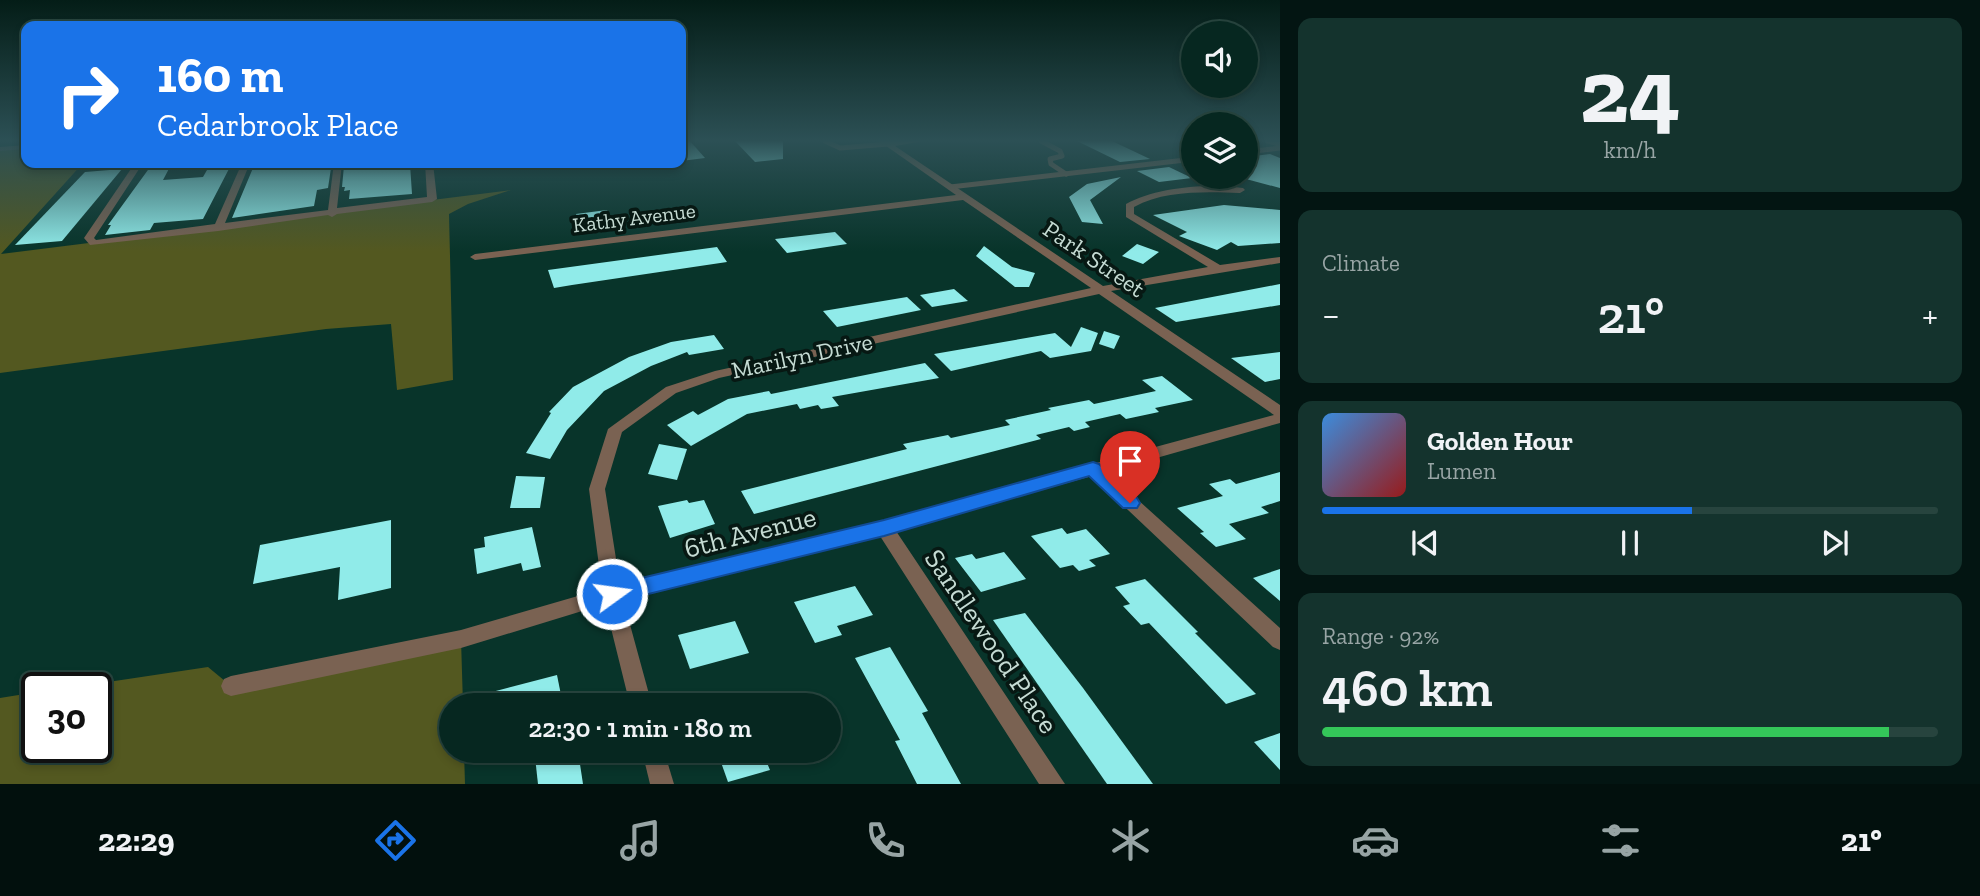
<!DOCTYPE html>
<html lang="en">
<head>
<meta charset="utf-8">
<style>
	:root { --surface:#062720; --page:#14332d; --text:#f1f3f6; --muted:#98a5a5; --line:#27443e; --accent:#1a73e8 }
	body { margin:0; font-family:"Zilla Slab",serif; background:var(--page); color:var(--text); height:100vh; display:flex; flex-direction:column; font-size:26px; white-space:nowrap }
	* { box-sizing:border-box; margin:0 }
	p { font-size:23px; color:var(--muted) }
	.icon { flex:none; width:38px; height:38px; fill:none; stroke:currentColor; stroke-width:2; stroke-linecap:round; stroke-linejoin:round }
	.map { position:relative; flex:1; overflow:hidden }
	.panel { display:flex; flex-direction:column; gap:18px; padding:18px; background:#031512; width:700px }
	.panel>* { flex:none }
	.guide { position:absolute; left:21px; top:21px; width:665px; height:147px; border-radius:14px; box-shadow:0 4px 10px #0003,0 0 0 2px var(--line); background:#1a73e8; color:#fff; overflow:hidden }
	.fabs { position:absolute; left:1181px; top:21px; display:grid; gap:14px }
	.fabs a { display:grid; place-items:center; width:77px; height:77px; border-radius:50%; background:var(--surface); box-shadow:0 4px 10px #0003,0 0 0 2px var(--line); font-size:35px }
	.speed { position:absolute; left:21px; top:672px; display:flex; gap:14px; font-size:35px; font-weight:700; text-align:center }
	.speed>* { display:grid; place-content:center; width:91px; height:91px; border-radius:50%; background:var(--surface); box-shadow:0 4px 10px #0003,0 0 0 2px var(--line); line-height:1 }
	.speed .limit { border:4px solid #111; border-radius:10px; background:#fff; color:#111 }
	.pin { position:absolute; display:grid; place-items:center; width:60px; height:60px; color:#fff; margin:-72px -30px; border-radius:50% 50% 50% 0; rotate:-45deg; box-shadow:0 0 7px #0007 }
	.pin .icon { rotate:45deg }
	.me { position:absolute; width:77px; margin:-38px; rotate:76deg; stroke-linejoin:round; filter:drop-shadow(0 0 5px #0008) }
	.turn { display:flex; align-items:center; gap:24px; height:147px; padding:0 21px; font-size:32px }
	.turn .icon { width:91px; height:91px; stroke-width:2.5 }
	.turn b { display:block; font-size:49px; line-height:60px }
	.big { font-size:52px; font-weight:600; line-height:1.1 }
	.panel .tile { flex:1; display:flex; flex-direction:column; justify-content:center; gap:10px; min-width:0; padding:0 24px; border-radius:14px; background:var(--page) }
	.panel .dial { align-items:center; gap:0 }
	.dial b { font-size:91px; line-height:1 }
	.song { display:flex; align-items:center; gap:21px }
	.cover { width:84px; height:84px; border-radius:10px; background:linear-gradient(135deg,hsl(210 70% 55%),hsl(0 70% 35%)) }
	.played { height:7px; border-radius:4px; background:linear-gradient(90deg,var(--accent) 60%,var(--line) 60%) }
	.keys { display:flex; justify-content:space-around; direction:ltr }
	.heat { display:flex; justify-content:space-between; align-items:center; font-size:38px; direction:ltr }
	.charge { height:10px; border-radius:5px; background:linear-gradient(90deg,#34c759 92%,var(--line) 0) }
	.trip { position:absolute; left:439px; top:693px; width:402px; height:70px; border-radius:35px; background:var(--surface); box-shadow:0 4px 10px #0003,0 0 0 2px var(--line); font-weight:600; line-height:70px; text-align:center }
	.dock { display:flex; height:112px; justify-content:space-around; align-items:center; background:#02100d; color:var(--muted) }
	.dock .icon { width:49px; height:49px }
	.dock .current { color:var(--accent) }
	.dock b { font-size:32px; color:var(--text) }
	main { display:flex; flex:1; min-height:0 }
	.map>svg:first-child { display:block }
	.green { fill:#535820 }
	.building { fill:#90ebe9 }
	.lines { fill:none; stroke-linecap:round; stroke-linejoin:round }
	.lane { stroke:#7a6252; stroke-width:5 }
	.street { fill:#7a6252; fill-rule:evenodd }
	.route { fill:#1a73e8; stroke:#114b97; stroke-width:2 }
	.labels { text-anchor:middle; stroke-width:7; stroke-linejoin:round; paint-order:stroke }
	.far-street-label { font-size:21px; fill:#c5dbd3; stroke:#071813 }
	.street-label { font-size:24px; fill:#c5dbd3; stroke:#071813 }
	.near-street-label { font-size:28px; fill:#c5dbd3; stroke:#071813 }
</style>
</head>
<body>
<main>
<div class="map">
<svg width="1280" height="784" viewBox="0 0 1280 784">
	<rect width="100%" height="100%" fill="#08342a"/>
	<g class="green">
		<polygon points="26,147 26,163 83,163 1,254 511,190 468,204 449,214 453,380 397,390 391,324 326,329 0,373 0,149"/>
		<polygon points="461,639 463,705 452,705 452,751 464,751 465,784 0,784 0,698 37,692 37,747 96,747 96,688 68,688 208,667 231,686"/>
	</g>
	<g class="building">
		<polygon points="681,141 690,141 705,158 681,161"/>
		<polygon points="735,141 783,141 783,159 755,162"/>
		<polygon points="1077,141 1112,141 1150,159 1120,162"/>
		<polygon points="1270,154 1280,158 1280,188 1246,179 1246,157"/>
		<polygon points="153,163 172,163 163,180 203,177 211,163 232,163 203,219 154,223 150,230 105,235 111,225 108,225"/>
		<polygon points="326,163 325,168 331,168 328,188 317,190 314,206 232,218 253,168"/>
		<polygon points="378,163 378,167 410,164 412,194 349,199 350,190 344,191 345,187 342,187 344,166"/>
		<polygon points="1169,167 1192,178 1159,182 1137,171"/>
		<polygon points="122,169 62,241 15,245 85,172"/>
		<polygon points="1121,177 1090,200 1103,224 1082,222 1069,197 1087,184"/>
		<polygon points="1224,205 1280,210 1280,243 1238,246 1231,242 1217,250 1179,236 1187,232 1153,215"/>
		<polygon points="607,210 614,224 582,228 576,214"/>
		<polygon points="835,232 847,244 787,253 775,239"/>
		<polygon points="1137,244 1159,252 1143,264 1122,256"/>
		<polygon points="984,246 1012,267 1035,273 1029,287 1015,287 976,256"/>
		<polygon points="717,247 727,262 572,285 554,288 548,270"/>
		<polygon points="1280,284 1280,305 1176,322 1155,308"/>
		<polygon points="954,289 968,301 932,307 920,295"/>
		<polygon points="907,297 921,310 837,327 823,311"/>
		<polygon points="1081,327 1098,333 1091,351 1050,358 1041,351 951,371 934,354 1055,333 1071,347"/>
		<polygon points="1104,331 1120,336 1114,349 1099,344"/>
		<polygon points="714,335 724,349 689,355 687,352 651,366 604,391 567,430 550,459 526,453 551,413 549,412 573,387 629,357 671,342"/>
		<polygon points="1280,352 1280,379 1265,382 1231,358"/>
		<polygon points="925,363 939,378 832,397 839,406 821,409 818,405 800,409 797,404 747,414 691,446 667,425 693,411 698,415 728,399 769,391 771,394"/>
		<polygon points="1162,376 1193,400 1155,408 1159,412 1126,419 1120,414 1085,422 1090,427 1074,431 1069,427 1036,435 1041,439 754,514 741,491 907,449 903,444 948,435 951,438 1010,425 1005,420 1051,410 1048,408 1089,400 1094,404 1156,391 1142,380"/>
		<polygon points="659,444 687,449 677,480 648,474"/>
		<polygon points="1280,472 1280,501 1261,507 1269,513 1229,524 1246,539 1216,547 1200,533 1204,532 1177,508 1223,496 1209,484 1230,479 1236,484"/>
		<polygon points="516,476 545,477 540,508 510,508"/>
		<polygon points="687,500 689,503 704,500 715,524 670,538 658,506"/>
		<polygon points="391,520 391,588 338,600 340,567 253,584 260,545"/>
		<polygon points="532,527 541,567 523,571 521,563 477,574 474,549 485,547 484,537"/>
		<polygon points="1062,528 1067,534 1086,529 1110,554 1089,560 1096,566 1079,571 1073,565 1060,568 1031,536"/>
		<polygon points="1004,552 1026,579 981,592 955,558 972,554 976,559"/>
		<polygon points="1280,569 1280,601 1253,578"/>
		<polygon points="1145,579 1198,632 1195,633 1256,694 1226,704 1149,623 1141,625 1123,606 1130,604 1115,587"/>
		<polygon points="855,586 873,615 837,626 842,635 815,643 794,602"/>
		<polygon points="1025,613 1083,688 1153,784 1107,784 993,620"/>
		<polygon points="735,621 749,653 690,669 678,635"/>
		<polygon points="890,647 928,711 922,713 961,784 917,784 895,741 900,740 855,658"/>
		<polygon points="557,675 563,705 493,705 492,692"/>
		<polygon points="1280,733 1280,770 1254,742"/>
		<polygon points="561,751 578,751 583,784 538,784 535,757"/>
		<polygon points="717,751 762,751 770,770 728,782"/>
	</g>
	<g class="lines">
		<g class="lane">
			<polyline points="825,141 840,148 888,144"/>
			<polyline points="1041,141 1060,151 1062,156 1050,159 1051,164 1066,174"/>
			<polyline points="1246,152 1280,148"/>
			<polyline points="950,187 1194,159"/>
		</g>
		<g class="street">
			<path d="M 879,141 L 924,141 L 895,146 L 1103,286 L 1208,267 L 1126,217 L 1126,204 C 1156,187 1209,183 1243,188 L 1245,190 L 1240,193 C 1206,192 1165,190 1134,207 L 1134,214 L 1220,265 L 1280,257 L 1280,263 L 1111,291 L 1280,405 L 1280,423 L 1107,472 L 1280,628 L 1280,650 L 1273,647 L 1092,476 L 896,531 L 1065,784 L 1039,784 L 880,536 L 623,599 L 652,705 L 630,705 L 605,604 L 461,648 L 231,696 L 224,693 L 221,686 L 224,679 L 231,676 L 461,630 L 602,589 L 589,489 L 608,429 L 666,387 L 715,371 L 1091,288 L 963,200 L 475,260 L 470,257 L 475,254 L 956,195 ZM 1099,294 L 1274,415 L 1096,463 L 1093,462 L 884,521 L 620,584 L 605,489 L 622,432 L 676,393 L 719,378 Z"/>
			<polygon points="1265,141 1280,142 1280,147 1266,143"/>
			<polygon points="26,145 26,149 0,151 0,147"/>
			<polygon points="135,163 143,163 94,238 96,240 215,224 242,163 250,163 225,223 328,210 334,163 342,163 337,208 427,197 425,163 433,163 437,199 432,202 337,214 332,217 328,215 218,231 90,245 84,238"/>
			<polygon points="642,751 664,751 674,784 650,784"/>
		</g>
	</g>
	<linearGradient id="sky" x2="0" y2="1"><stop stop-color="#041d17"/><stop offset="0.56" stop-color="#2c5055"/><stop offset="1" stop-color="#2c5055" stop-opacity="0"/></linearGradient>
	<rect width="1280" height="251" fill="url(#sky)"/>
	<polygon class="route" points="1093,462 1099,464 1137,498 1140,503 1137,508 1123,508 1089,476 884,536 612,603 605,600 602,594 605,587 612,585 884,520"/>
	<g class="labels">
		<g class="far-street-label">
			<text transform="translate(634 218) rotate(-7)" y="7">Kathy Avenue</text>
		</g>
		<g class="street-label">
			<text transform="translate(1094 259) rotate(34)" y="8">Park Street</text>
			<text transform="translate(802 356) rotate(-12)" y="8">Marilyn Drive</text>
		</g>
		<g class="near-street-label">
			<text transform="translate(750 532) rotate(-14)" y="10">6th Avenue</text>
			<text transform="translate(992 641) rotate(56)" y="10">Sandlewood Place</text>
		</g>
	</g>
</svg>
<div class="fabs">
<a><svg class="icon" aria-label="sound" viewBox="0 0 24 24"><path d="M4 9h4l5-4v14l-5-4H4zM17 9q2 3 0 6"/></svg></a>
<a><svg class="icon" aria-label="layers" viewBox="0 0 24 24"><path d="M12 4l9 5-9 5-9-5zM3 14l9 5 9-5"/></svg></a>
</div>
<div class="speed"><div class="limit">30</div></div>
<div class="pin" style="left:1130px;top:503px;background:#d93025"><svg class="icon" aria-label="arrive" viewBox="0 0 24 24"><path d="M6 21V4h12l-3 4 3 4H6"/></svg></div>
<svg class="me" style="left:612px;top:594px" viewBox="-20 -20 40 40"><circle r="17" fill="#1a73e8" stroke="#fff" stroke-width="3"/><path d="M0-11L8 9 0 5-8 9z" fill="#fff"/></svg>
<div class="trip">22:30 · 1 min · 180 m</div>
<div class="guide">
<div class="turn"><svg class="icon" aria-label="right" viewBox="0 0 24 24"><path d="M7 20v-9h11M14 6l5 5-5 5"/></svg><div><b>160 m</b>Cedarbrook Place</div></div>
</div>
</div>
<section class="panel">
<div class="tile dial"><b>24</b><p>km/h</p></div>
<div class="tile"><p>Climate</p>
<div class="heat"><a>−</a><b class="big">21°</b><a>+</a></div>
</div>
<div class="tile">
<div class="song"><i class="cover"></i><div><b>Golden Hour</b><p>Lumen</p></div></div>
<div class="played"></div>
<div class="keys"><svg class="icon" aria-label="previous" viewBox="0 0 24 24"><path d="M18 5L8 12l10 7zM5 5v14"/></svg><svg class="icon" aria-label="pause" viewBox="0 0 24 24"><path d="M8 5v14M16 5v14"/></svg><svg class="icon" aria-label="next" viewBox="0 0 24 24"><path d="M6 5l10 7-10 7zM19 5v14"/></svg></div>
</div>
<div class="tile"><p>Range · 92%</p><b class="big">460 km</b><div class="charge"></div></div>
</section>
</main>
<nav class="dock">
<b>22:29</b>
<svg class="icon current" aria-label="directions" viewBox="0 0 24 24"><path d="M12 3l9 9-9 9-9-9zM9 14v-3h6M13 9l2 2-2 2"/></svg>
<svg class="icon" aria-label="music" viewBox="0 0 24 24"><path d="M9 18V5l10-2v13"/><circle cx="6" cy="18" r="3"/><circle cx="16" cy="16" r="3"/></svg>
<svg class="icon" aria-label="phone" viewBox="0 0 24 24"><path d="M5 4h4l2 5-3 2q2 4 5 5l2-3 5 2v4C11 20 4 13 5 4z"/></svg>
<svg class="icon" aria-label="climate" viewBox="0 0 24 24"><path d="M12 3v18M4 7l16 10M4 17L20 7"/></svg>
<svg class="icon" aria-label="car" viewBox="0 0 24 24"><path d="M5 17H2v-5l4-1 3-4h7l3 4 3 1v5h-3M9 17h6M6 11h13"/><circle cx="7" cy="17" r="2"/><circle cx="17" cy="17" r="2"/></svg>
<svg class="icon" aria-label="filters" viewBox="0 0 24 24"><path d="M4 7h16M4 17h16"/><circle cx="9" cy="7" r="2"/><circle cx="15" cy="17" r="2"/></svg>
<b>21°</b>
</nav>
</body>
</html>
